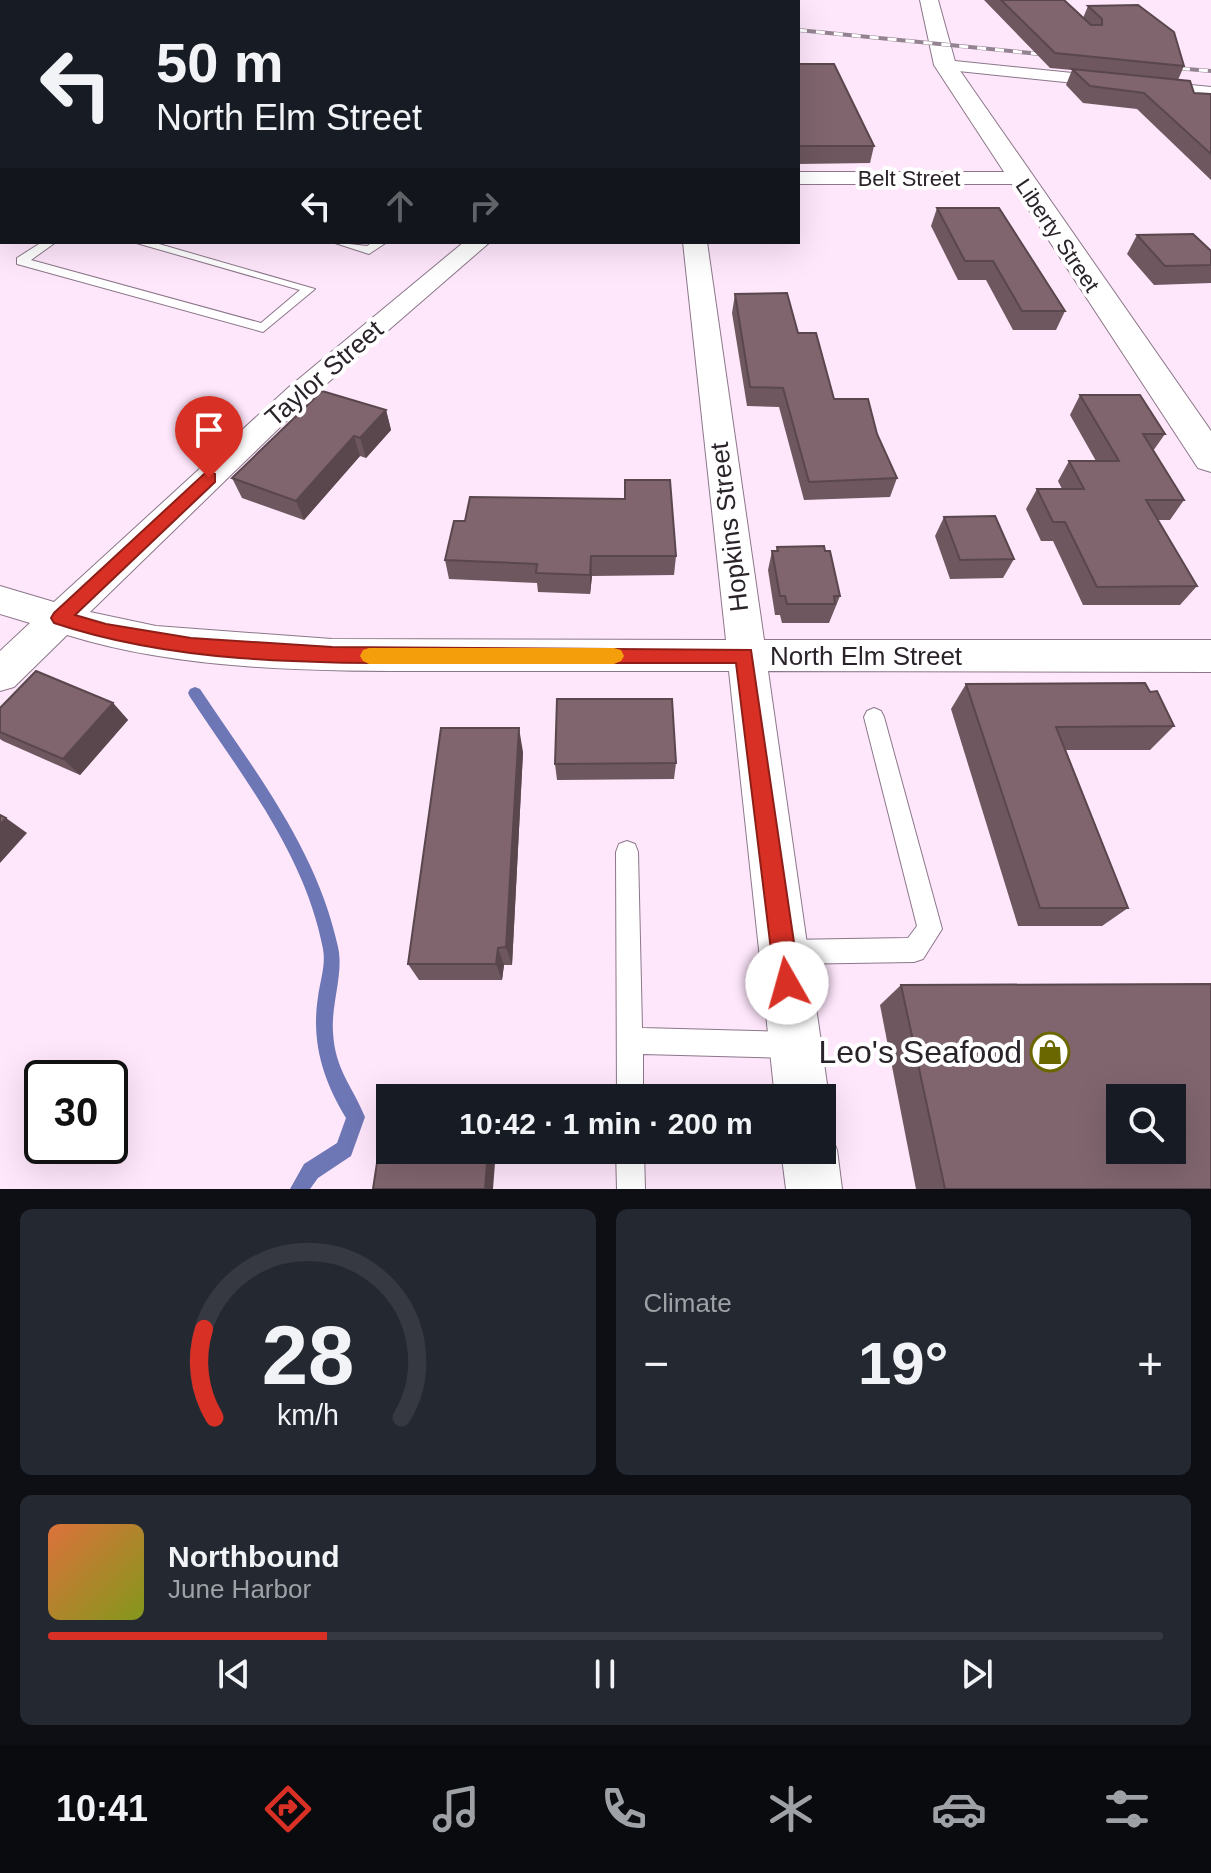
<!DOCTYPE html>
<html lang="en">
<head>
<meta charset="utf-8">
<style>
	:root { --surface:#171b24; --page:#242831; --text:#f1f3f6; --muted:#9ea1a6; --line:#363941; --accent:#d93025 }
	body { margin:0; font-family:Arial,sans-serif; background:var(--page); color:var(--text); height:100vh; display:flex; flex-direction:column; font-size:30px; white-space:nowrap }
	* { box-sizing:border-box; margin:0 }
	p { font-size:26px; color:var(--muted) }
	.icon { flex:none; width:44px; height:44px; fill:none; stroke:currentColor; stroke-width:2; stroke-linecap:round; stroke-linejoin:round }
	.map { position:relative; height:1189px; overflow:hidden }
	.drawer { display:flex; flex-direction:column; gap:20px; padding:20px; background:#0d0f14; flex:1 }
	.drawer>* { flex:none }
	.guide { position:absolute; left:0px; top:0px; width:800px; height:244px; box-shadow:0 8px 32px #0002; background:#171b24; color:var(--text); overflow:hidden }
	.buttons { position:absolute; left:1106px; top:1084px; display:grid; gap:16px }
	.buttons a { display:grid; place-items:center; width:80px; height:80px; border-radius:0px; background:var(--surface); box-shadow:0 8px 32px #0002; font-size:40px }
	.speed { position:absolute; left:24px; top:1060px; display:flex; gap:16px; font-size:40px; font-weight:700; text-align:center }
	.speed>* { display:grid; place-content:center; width:104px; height:104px; border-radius:50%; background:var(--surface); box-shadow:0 8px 32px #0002; line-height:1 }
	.speed .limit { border:4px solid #111; border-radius:12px; background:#fff; color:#111 }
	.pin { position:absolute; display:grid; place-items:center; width:68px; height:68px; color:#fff; margin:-82px -34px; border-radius:50% 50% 50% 0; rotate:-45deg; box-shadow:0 0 8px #0007 }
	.pin .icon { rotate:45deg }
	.me { position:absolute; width:88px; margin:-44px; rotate:353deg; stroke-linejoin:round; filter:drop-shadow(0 0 6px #0008) }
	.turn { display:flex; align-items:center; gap:28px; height:168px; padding:0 24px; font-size:36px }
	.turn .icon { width:104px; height:104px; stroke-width:2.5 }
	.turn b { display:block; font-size:56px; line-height:68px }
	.lanes { display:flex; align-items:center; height:76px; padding:0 24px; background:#0003; justify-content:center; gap:40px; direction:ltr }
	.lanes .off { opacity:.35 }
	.big { font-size:60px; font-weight:700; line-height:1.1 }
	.drawer .card { flex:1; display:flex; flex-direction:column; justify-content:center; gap:12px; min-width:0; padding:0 28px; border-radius:12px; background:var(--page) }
	.drawer .dial { align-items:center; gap:0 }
	.dial svg { height:208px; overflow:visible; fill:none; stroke:var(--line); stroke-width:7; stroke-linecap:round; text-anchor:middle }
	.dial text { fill:var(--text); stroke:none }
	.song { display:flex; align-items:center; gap:24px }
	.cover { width:96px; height:96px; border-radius:12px; background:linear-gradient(135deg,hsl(20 70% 55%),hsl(70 70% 35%)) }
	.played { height:8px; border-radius:4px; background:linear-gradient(90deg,var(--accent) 25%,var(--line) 25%) }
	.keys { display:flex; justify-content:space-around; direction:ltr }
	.heat { display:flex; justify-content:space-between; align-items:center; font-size:44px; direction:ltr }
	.drawer .tiles { flex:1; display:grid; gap:20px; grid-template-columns:1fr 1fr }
	.card:last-child { grid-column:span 2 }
	.trip { position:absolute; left:376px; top:1084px; width:460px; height:80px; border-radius:0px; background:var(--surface); box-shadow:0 8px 32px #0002; font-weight:700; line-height:80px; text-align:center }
	.menu { display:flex; height:128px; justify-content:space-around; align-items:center; background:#090b0e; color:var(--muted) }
	.menu .icon { width:56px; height:56px }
	.menu .current { color:var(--accent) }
	.menu b { font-size:36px; color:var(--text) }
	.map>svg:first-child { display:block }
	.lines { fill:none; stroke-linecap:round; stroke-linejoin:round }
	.stream { fill:#6e77b5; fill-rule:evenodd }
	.service-casing { stroke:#8c778a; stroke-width:2 }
	.minor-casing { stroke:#8c778a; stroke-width:2 }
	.tertiary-casing { stroke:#8c778a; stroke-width:2 }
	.service { fill:#fff; fill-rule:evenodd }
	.minor { fill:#fff; fill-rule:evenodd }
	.tertiary { fill:#fff; fill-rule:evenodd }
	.rail-casing { stroke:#938391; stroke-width:4 }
	.rail { stroke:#fff; stroke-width:3; stroke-dasharray:9; stroke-linecap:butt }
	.wall { fill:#6e575f }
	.shaded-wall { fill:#5a474d }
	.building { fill:#80656e; stroke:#5a474d; stroke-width:2; fill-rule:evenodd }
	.route { fill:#d93025; stroke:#8d1f18; stroke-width:2 }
	.slow { fill:#f59e0b }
	.labels { text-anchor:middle; stroke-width:8; stroke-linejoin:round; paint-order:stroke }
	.far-street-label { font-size:22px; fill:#2b232a; stroke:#fff }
	.street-label { font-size:26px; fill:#2b232a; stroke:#fff }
	.near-poi-label { font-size:32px; fill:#2b232a; stroke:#fff; text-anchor:end }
</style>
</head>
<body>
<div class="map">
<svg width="1211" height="1189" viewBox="0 0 1211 1189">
	<rect width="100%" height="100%" fill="#fee6fb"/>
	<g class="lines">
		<path class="stream" d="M 195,687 L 200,689 C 254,770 317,849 338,947 C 344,973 331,1004 333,1032 C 335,1070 352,1085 365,1117 L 351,1156 L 318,1178 L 310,1189 L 290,1189 L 304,1164 L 337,1143 L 346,1118 C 323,1080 311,1042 318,997 C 320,981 326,965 323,949 C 305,854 242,776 190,697 L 188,693 L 190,689 Z"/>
		<g class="service-casing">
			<g id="service">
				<polygon points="42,242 56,242 31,260 261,323 300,290 133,242 152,242 315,289 263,332 17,264 17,258"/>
				<polygon points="332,242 367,246 373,242 387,242 369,254"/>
				<polygon points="874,708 881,711 884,717 942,929 923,959 914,962 786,964 777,961 774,952 777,943 786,940 908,938 917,926 864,717 867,711"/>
				<polygon points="627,841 635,844 638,852 642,1028 794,1032 803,1036 807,1045 803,1054 794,1058 643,1054 643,1098 617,1098 616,852 619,844"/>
				<polygon points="616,1150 644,1150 645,1189 617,1189"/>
			</g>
		</g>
		<g class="minor-casing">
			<g id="minor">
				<rect x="741" y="0" width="16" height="2"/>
				<polygon points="945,60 1211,87 1211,97 939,69 936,65"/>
				<polygon points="798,172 1019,172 1030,178 1019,184 798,184"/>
				<polygon points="2,195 2,209 0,210 0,196"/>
				<path d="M 464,242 L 490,242 L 309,399 L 90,612 L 156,626 L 332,639 L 726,640 L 683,242 L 707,242 L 764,640 L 1211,640 L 1211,672 L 768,671 L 829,1098 L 822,1115 L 822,1098 L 775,1098 L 729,671 C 632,671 534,671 436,671 C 315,671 183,671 67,635 L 14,687 L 0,691 L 0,651 L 30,623 L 0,614 L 0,586 L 54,602 L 289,387 Z"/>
				<polygon points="822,1128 829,1130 837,1150 842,1189 786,1189 781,1150 822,1150"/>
			</g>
		</g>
		<g class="tertiary-casing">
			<polygon id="tertiary" points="920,0 938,0 956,65 1211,431 1211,472 1198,468 934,65"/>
		</g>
		<use href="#service" class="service"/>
		<use href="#minor" class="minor"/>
		<use href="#tertiary" class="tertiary"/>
		<g class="rail-casing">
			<g id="rail">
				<polyline points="798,30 1060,56"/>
				<polyline points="1163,67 1211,71"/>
			</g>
		</g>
		<use href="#rail" class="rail"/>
	</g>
	<g class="wall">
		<polygon points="984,0 1063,0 1083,18 1088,6 1184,66 1178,80 1194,93 1211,94 1211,180 1137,109 1083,103 1066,85 1072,70 1050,68"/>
		<polygon points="798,64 874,146 870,163 798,164"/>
		<polygon points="937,208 1065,311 1056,330 1013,330 986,280 958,280 931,226"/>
		<polygon points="1137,235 1211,265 1211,283 1154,285 1127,254"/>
		<polygon points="735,294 798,333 834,399 877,434 897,478 890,497 804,500 779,407 747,406 732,313"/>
		<polygon points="1080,395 1165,434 1153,451 1184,500 1170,520 1158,520 1197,586 1180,605 1083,605 1053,541 1041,541 1026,509 1037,489 1062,489 1058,481 1069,461 1096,461 1070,415"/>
		<polygon points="386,410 391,430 366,458 360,456 304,520 242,498 232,478"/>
		<polygon points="625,480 676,556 674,575 592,576 590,594 538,592 537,583 449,579 445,560 465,521 624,499"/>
		<polygon points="944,517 1014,559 1003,578 950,579 935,536"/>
		<polygon points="777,547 840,596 829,623 782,623 780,615 775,615 768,570 772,551 776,551"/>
		<polygon points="966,684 1150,692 1174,726 1150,750 1066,750 1128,908 1102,926 1018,926 951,709"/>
		<polygon points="113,703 128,720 80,775 3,741 0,739 0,708"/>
		<polygon points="523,752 512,965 504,965 502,980 419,980 408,964"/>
		<polygon points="676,763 674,779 557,780 555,764"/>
		<polygon points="901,985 1211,1189 916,1189 880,1005"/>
	</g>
	<g class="shaded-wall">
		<polygon points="2,111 2,151 0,152 0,112"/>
		<polygon points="386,410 391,430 366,458 360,438"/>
		<polygon points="354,436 360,456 304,520 296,501"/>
		<polygon points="591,556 592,576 590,594 590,575"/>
		<polygon points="113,703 128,720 80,775 63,759"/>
		<polygon points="519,728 523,752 512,965 506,947"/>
		<polygon points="6,818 27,833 0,863 0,825"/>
		<polygon points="498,948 504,965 502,980 496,964"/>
		<polygon points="488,1150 496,1150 493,1189 485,1189"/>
	</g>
	<g class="building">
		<polygon points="19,0 526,0 538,2 14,2"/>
		<polygon points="1001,0 1064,0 1091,25 1102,25 1102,19 1088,6 1138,5 1174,32 1184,66 1055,53"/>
		<polygon points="2,6 2,111 0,112 0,7"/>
		<polygon points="798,64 834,64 874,146 798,146"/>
		<polygon points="1072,69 1190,81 1194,93 1211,94 1211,154 1144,93 1090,86"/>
		<polygon points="937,208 999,208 1065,311 1022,311 993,261 965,261"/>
		<polygon points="1193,234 1211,251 1211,265 1165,266 1137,235"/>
		<polygon points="787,293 798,333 816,333 834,399 868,399 877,434 897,478 809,482 783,388 750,387 735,294"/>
		<polygon points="322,391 386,410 360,438 354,436 296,501 232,478"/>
		<polygon points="1080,395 1140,395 1165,434 1143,434 1184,500 1146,500 1197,586 1097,587 1065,522 1053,522 1037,489 1084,489 1069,461 1119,461"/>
		<polygon points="625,480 670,480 676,556 591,556 590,575 536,573 537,564 445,560 454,521 465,521 470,497 625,499"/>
		<polygon points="995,516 1014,559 960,560 944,517"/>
		<polygon points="824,546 825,551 830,551 840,596 834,596 835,604 787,604 785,596 780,596 772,551 778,551 777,547"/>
		<polygon points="36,671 113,703 63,759 0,732 0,708"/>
		<polygon points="1145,683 1150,692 1157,691 1174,726 1056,727 1128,908 1040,908 966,684"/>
		<polygon points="557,699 672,699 676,763 555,764"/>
		<polygon points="441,728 519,728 506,947 498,948 496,964 408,964"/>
		<polygon points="0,815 6,818 0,825"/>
		<path d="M 1211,984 L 1211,1189 L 945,1189 L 901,985 ZM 1120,1098 L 1172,1098 L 1172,1150 L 1120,1150 Z"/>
		<polygon points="387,1097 418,1098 390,1098 390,1150 488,1150 485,1189 373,1189"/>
	</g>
	<path class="route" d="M 209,472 L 215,474 L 215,482 L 75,615 L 106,624 L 191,638 L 332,647 L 751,650 L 800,983 L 796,992 L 787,996 L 778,992 L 775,983 L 736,663 C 637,663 538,663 438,663 C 310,663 177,664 54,623 L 51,618 L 54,613 L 204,474 Z"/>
	<polygon class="slow" points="369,648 614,648 621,650 624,656 621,661 614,664 369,664 363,661 360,656 363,650"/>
	<defs>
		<g id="shop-ring" transform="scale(2)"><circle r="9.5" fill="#fff" stroke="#6b6700" stroke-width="1.5"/><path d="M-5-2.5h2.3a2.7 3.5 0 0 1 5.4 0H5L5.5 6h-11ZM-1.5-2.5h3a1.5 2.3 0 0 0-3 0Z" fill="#6b6700"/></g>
	</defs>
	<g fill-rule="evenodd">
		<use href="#shop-ring" x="1050" y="1052"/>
	</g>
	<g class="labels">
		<g class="far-street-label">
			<text x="909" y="186">Belt Street</text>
			<text transform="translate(1058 235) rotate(56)" y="8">Liberty Street</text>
		</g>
		<g class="street-label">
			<text transform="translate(324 373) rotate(-41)" y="9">Taylor Street</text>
			<text transform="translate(729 527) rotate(-97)" y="9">Hopkins Street</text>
			<text x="866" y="665">North Elm Street</text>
		</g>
		<g class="near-poi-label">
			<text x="1022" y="1063">Leo's Seafood</text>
		</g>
	</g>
</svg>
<div class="buttons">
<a><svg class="icon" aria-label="search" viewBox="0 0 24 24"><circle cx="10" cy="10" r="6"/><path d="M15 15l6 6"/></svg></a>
</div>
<div class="speed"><div class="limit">30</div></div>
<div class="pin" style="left:209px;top:478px;background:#d93025"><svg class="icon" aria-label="arrive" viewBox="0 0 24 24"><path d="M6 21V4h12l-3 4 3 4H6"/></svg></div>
<svg class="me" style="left:787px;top:983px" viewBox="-20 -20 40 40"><circle r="19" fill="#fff"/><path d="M0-13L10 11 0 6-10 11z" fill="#d93025"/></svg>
<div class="trip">10:42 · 1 min · 200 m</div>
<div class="guide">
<div class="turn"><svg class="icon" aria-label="left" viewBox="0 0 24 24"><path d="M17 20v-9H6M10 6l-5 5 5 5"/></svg><div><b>50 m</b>North Elm Street</div></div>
<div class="lanes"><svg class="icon" aria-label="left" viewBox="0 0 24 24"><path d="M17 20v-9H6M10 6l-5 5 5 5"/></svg><svg class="icon off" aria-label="ahead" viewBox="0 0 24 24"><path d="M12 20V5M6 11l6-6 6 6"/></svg><svg class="icon off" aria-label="right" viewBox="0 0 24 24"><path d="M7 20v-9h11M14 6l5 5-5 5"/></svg></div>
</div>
</div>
<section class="drawer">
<div class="tiles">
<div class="card dial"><svg viewBox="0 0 100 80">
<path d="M14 69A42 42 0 1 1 86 69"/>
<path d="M14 69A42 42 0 0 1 10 35" stroke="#d93025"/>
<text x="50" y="56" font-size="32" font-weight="700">28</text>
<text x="50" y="72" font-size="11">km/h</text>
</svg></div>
<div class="card"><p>Climate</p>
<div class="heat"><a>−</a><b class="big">19°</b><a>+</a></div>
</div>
<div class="card">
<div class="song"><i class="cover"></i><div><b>Northbound</b><p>June Harbor</p></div></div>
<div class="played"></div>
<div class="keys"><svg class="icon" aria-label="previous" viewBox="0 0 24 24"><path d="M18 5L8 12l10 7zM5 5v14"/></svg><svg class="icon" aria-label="pause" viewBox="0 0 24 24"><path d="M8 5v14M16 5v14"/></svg><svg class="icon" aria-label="next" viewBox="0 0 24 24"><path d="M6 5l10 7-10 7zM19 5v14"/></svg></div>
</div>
</div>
</section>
<nav class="menu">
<b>10:41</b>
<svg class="icon current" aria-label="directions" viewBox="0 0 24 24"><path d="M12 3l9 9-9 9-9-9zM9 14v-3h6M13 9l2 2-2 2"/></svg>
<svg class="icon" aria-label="music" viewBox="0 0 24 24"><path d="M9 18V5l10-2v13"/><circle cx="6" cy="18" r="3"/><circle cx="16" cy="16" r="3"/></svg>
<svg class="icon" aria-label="phone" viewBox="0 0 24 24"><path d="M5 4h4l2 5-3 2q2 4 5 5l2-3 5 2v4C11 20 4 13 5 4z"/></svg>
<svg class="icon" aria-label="climate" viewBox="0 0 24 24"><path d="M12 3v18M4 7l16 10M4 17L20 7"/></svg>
<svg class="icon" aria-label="car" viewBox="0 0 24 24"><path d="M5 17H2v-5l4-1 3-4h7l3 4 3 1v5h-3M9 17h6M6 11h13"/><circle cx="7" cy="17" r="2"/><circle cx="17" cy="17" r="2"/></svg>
<svg class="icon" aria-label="filters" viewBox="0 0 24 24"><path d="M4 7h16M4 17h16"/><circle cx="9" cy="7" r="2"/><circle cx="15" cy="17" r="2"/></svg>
</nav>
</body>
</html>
